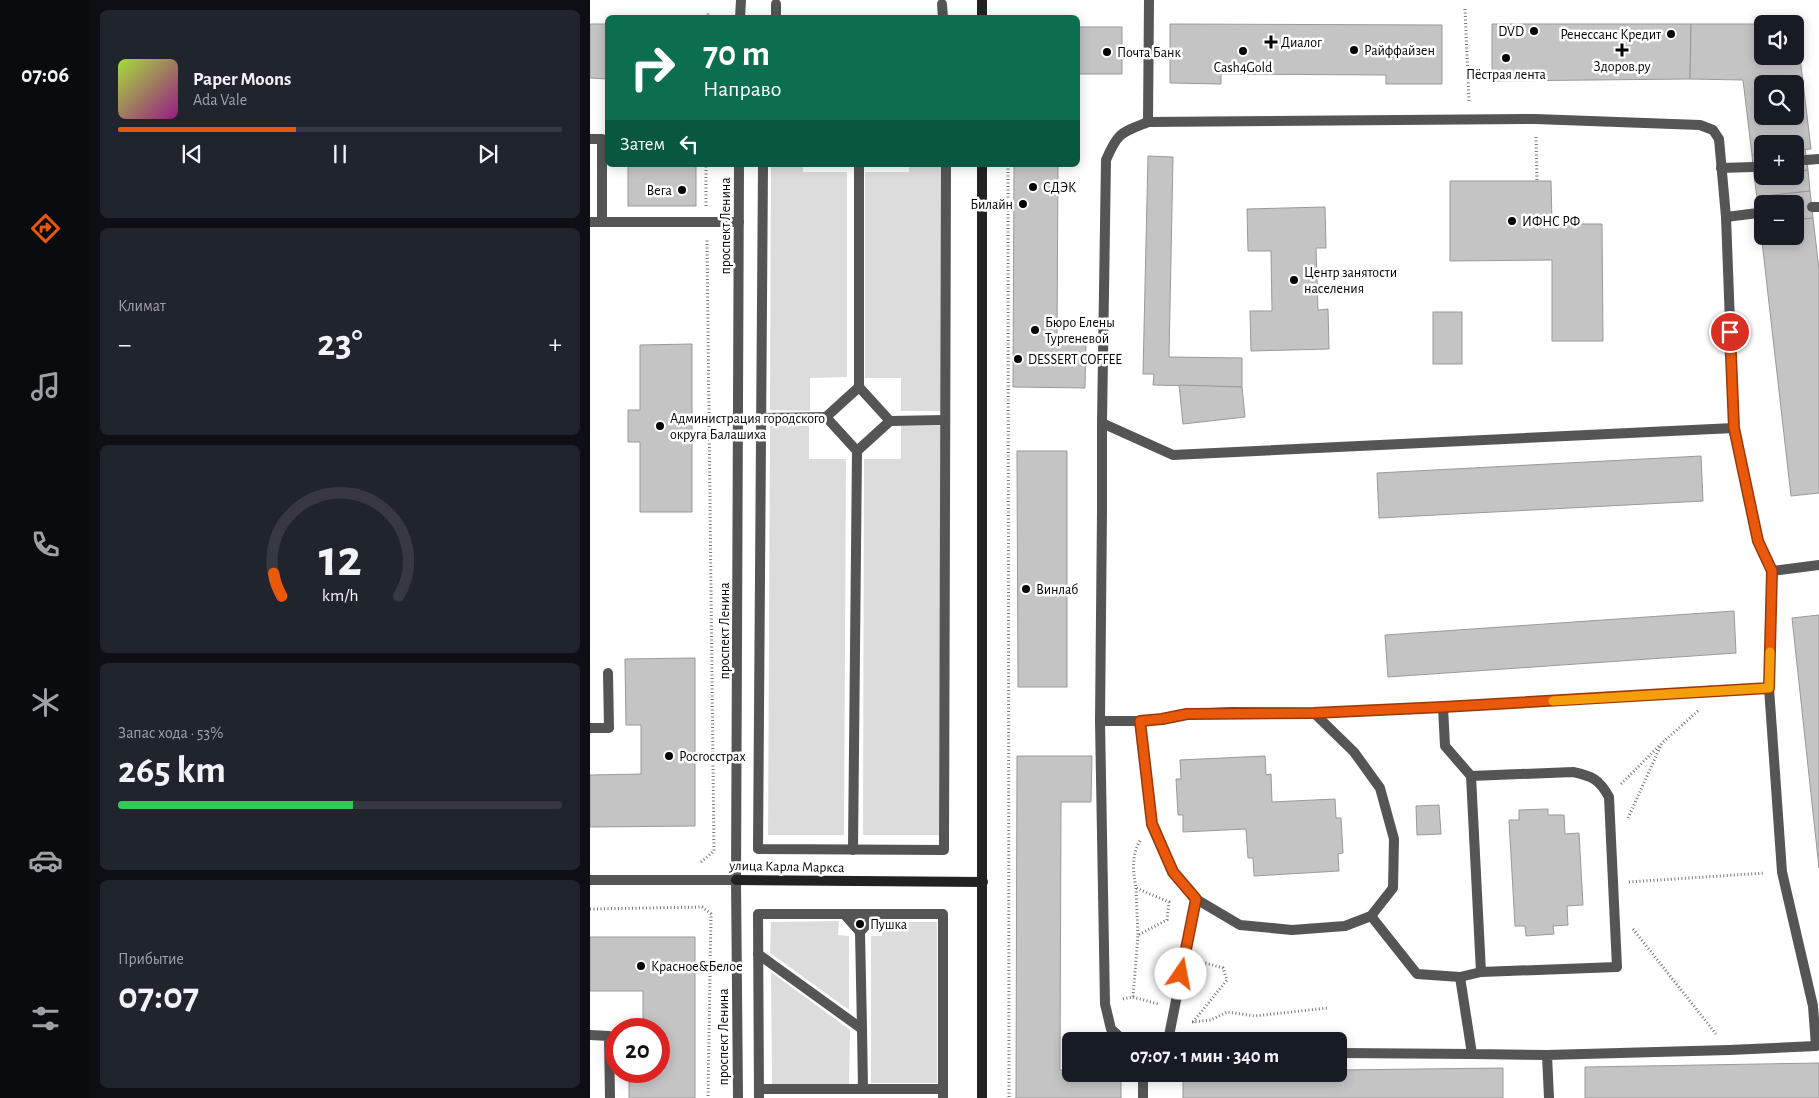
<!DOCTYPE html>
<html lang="ru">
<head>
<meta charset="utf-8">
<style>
	:root { --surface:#171b24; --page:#20242c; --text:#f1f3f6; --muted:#9ea1a6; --line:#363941; --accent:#ea580c }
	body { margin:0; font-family:"Alegreya Sans",sans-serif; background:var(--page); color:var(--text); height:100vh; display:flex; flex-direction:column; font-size:19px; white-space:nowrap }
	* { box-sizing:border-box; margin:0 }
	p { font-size:16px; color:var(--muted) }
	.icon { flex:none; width:28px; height:28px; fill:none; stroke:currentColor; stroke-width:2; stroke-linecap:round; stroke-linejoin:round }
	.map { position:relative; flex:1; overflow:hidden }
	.sheet { display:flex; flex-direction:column; gap:10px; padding:10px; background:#0d0f14; width:500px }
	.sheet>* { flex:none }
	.guide { position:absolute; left:15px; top:15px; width:475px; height:152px; border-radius:8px; box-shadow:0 2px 12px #0003; background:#0b6e4f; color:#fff; overflow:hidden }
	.controls { position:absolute; left:1164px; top:15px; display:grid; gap:10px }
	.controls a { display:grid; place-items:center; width:50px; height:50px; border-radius:8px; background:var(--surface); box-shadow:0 2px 12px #0003; font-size:25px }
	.speed { position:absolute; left:15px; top:1018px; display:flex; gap:10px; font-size:25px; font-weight:700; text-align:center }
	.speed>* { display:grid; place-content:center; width:65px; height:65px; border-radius:50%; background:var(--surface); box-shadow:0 2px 12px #0003; line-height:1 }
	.speed .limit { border:8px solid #d22; background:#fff; color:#111 }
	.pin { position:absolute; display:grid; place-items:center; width:42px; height:42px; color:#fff; margin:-21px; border:2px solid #fff; border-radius:50%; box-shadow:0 1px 5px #0007 }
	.me { position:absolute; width:55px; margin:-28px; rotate:12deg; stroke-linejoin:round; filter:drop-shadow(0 0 4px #0008) }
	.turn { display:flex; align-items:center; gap:18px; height:105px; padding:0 15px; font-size:22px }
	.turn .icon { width:65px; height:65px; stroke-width:2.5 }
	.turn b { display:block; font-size:35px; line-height:42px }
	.then { display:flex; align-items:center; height:48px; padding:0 15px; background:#0003; gap:10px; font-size:19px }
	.big { font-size:38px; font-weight:700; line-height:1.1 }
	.sheet .tile { flex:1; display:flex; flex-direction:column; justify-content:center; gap:8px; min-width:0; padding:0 18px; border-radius:8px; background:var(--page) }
	.sheet .dial { align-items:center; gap:0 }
	.dial svg { height:130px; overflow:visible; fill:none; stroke:var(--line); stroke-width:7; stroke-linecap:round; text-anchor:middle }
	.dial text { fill:var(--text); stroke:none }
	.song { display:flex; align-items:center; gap:15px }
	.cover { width:60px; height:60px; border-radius:8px; background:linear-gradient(135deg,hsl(80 70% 55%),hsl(310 70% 35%)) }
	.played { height:5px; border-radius:2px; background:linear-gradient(90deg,var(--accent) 40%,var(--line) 40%) }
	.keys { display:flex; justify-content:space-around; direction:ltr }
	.heat { display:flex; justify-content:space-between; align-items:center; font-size:28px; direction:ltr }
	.charge { height:8px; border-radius:4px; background:linear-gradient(90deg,#34c759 53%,var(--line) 0) }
	.trip { position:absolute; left:472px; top:1032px; width:285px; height:50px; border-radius:8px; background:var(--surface); box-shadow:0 2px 12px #0003; font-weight:700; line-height:50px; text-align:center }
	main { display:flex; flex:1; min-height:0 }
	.tabs { display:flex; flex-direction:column; width:90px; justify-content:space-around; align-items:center; background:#090b0e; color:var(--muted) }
	.tabs .icon { width:35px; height:35px }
	.tabs .active { color:var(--accent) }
	.tabs b { font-size:22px; color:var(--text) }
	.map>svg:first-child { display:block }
	.green { fill:#dcdcdc }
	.building { fill:#c4c4c4; stroke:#999; fill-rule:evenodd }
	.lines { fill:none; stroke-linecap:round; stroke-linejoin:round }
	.path { stroke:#777; stroke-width:3; stroke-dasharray:1 2.5; stroke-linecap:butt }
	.lane { stroke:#555; stroke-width:10 }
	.street { stroke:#555; stroke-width:10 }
	.secondary { stroke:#222; stroke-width:10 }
	.route-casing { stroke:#983908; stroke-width:12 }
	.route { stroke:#ea580c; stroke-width:9 }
	.slow { stroke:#f59e0b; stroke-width:9 }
	.poi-dot { fill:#000; stroke:#fff; stroke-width:2 }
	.labels { text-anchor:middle; stroke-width:5; stroke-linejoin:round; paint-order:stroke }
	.poi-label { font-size:14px; fill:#000; stroke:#fff; text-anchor:start }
	.street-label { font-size:14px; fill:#000; stroke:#fff }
</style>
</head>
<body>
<main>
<nav class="tabs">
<b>07:06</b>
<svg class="icon active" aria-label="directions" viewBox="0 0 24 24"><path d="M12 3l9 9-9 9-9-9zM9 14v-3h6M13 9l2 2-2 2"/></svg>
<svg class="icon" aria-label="music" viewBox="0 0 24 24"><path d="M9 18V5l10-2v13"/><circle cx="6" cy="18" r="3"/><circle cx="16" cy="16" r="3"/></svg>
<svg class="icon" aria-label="phone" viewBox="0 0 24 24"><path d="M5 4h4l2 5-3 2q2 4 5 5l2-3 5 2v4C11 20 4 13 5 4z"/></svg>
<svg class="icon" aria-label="climate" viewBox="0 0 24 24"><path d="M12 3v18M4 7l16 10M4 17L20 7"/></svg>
<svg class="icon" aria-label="car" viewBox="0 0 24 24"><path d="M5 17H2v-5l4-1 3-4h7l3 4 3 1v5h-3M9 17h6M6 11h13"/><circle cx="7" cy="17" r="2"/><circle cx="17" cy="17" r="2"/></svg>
<svg class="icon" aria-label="filters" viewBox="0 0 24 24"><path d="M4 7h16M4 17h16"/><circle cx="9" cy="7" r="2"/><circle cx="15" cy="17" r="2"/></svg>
</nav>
<section class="sheet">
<div class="tile">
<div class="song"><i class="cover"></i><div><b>Paper Moons</b><p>Ada Vale</p></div></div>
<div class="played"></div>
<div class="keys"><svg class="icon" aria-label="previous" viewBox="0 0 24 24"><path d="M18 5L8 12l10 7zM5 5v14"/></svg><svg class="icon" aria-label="pause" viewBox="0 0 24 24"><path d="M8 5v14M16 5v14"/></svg><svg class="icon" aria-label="next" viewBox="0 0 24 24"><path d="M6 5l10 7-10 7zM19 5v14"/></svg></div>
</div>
<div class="tile"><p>Климат</p>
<div class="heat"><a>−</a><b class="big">23°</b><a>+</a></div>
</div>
<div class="tile dial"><svg viewBox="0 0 100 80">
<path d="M14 69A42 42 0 1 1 86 69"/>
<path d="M14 69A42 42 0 0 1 9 55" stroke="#ea580c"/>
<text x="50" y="56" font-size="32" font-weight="700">12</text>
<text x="50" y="72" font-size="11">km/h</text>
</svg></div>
<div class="tile"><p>Запас хода · 53%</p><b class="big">265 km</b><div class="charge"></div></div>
<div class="tile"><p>Прибытие</p><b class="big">07:07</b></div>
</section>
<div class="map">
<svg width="1229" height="1098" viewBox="0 0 1229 1098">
	<rect width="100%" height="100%" fill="#fff"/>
	<g class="green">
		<polygon points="181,165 213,165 213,172 257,172 257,377 220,378 220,411 180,410"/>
		<polygon points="319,165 352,165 351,411 311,411 311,378 275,378 275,172 319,172"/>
		<polygon points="180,426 219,426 219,459 256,459 254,835 178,835"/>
		<polygon points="311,426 351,426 349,835 273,835 274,459 311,459"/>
		<polygon points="249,921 248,935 259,936 259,1010 180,953 181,922"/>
		<polygon points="293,922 347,922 347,1083 281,1083 281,936 292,936"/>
		<polygon points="181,972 260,1030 259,1084 182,1085"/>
	</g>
	<g class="building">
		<polygon points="0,24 18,24 18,79 0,78"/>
		<polygon points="580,24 852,25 852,84 796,84 796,75 631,74 631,84 580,83"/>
		<polygon points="902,24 1101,24 1100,79 902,81"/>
		<path d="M 1101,24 L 1172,24 L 1172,56 L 1205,56 L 1205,24 L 1206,24 L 1221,149 L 1205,150 L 1205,144 L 1172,144 L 1172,154 L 1162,155 L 1153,80 L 1100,79 ZM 1172,84 L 1205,84 L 1205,116 L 1172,116 Z"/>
		<rect x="488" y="27" width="44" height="47"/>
		<polygon points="1215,149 1218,170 1205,172 1205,150"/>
		<polygon points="1172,154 1172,175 1164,176 1162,155"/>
		<polygon points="558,156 583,157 579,357 652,358 652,387 563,385 564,374 553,374"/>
		<rect x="38" y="165" width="68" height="41"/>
		<polygon points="424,165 468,165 467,342 496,342 495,388 423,387"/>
		<polygon points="1218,170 1220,191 1167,197 1164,176 1205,176 1205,172"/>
		<polygon points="860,181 961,181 962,224 1012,224 1013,341 962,341 962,260 860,261"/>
		<polygon points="1220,191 1223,218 1205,220 1205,204 1172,204 1172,224 1170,224 1167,197"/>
		<polygon points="735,207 736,248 726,248 728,310 738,309 739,349 661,351 660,311 682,311 681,251 658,251 657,209"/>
		<polygon points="1223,218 1229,269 1229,493 1201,496 1170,224 1172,224 1172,236 1205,236 1205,220"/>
		<rect x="843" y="312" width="29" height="52"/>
		<polygon points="102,344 102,512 50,512 50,442 38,442 38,410 50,410 50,345"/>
		<polygon points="589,385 652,387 655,417 593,424"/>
		<polygon points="427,451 477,451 477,687 428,687"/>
		<polygon points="1111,456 1113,501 789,518 787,473"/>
		<polygon points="1144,611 1146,653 798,677 795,635"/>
		<polygon points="1229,615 1229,868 1202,618"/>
		<polygon points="105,658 105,826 0,827 0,775 51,774 51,725 36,725 35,659"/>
		<polygon points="427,756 502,756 501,802 471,802 470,1070 481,1070 481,1074 531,1074 531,1098 426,1098"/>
		<polygon points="675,756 676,775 681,774 682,802 745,799 746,818 751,818 753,853 748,854 749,871 664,876 663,858 658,858 656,829 593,832 593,815 588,815 586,779 591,779 590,760"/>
		<polygon points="849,805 851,834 827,835 826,806"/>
		<polygon points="958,809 958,815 974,815 975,834 989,833 993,905 977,906 978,925 963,926 964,934 936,936 935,926 925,926 919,820 929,820 929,810"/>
		<polygon points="0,937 105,937 105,1098 39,1098 39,1071 69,1071 69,1029 53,1029 53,991 0,991"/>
		<polygon points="1229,1063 1229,1098 995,1098 995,1067"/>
		<polygon points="913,1068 913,1098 593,1098 593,1074 749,1074 749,1070"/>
	</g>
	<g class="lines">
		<g class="path">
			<polyline points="875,9 879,101"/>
			<polyline points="418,17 418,18"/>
			<polyline points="118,18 118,12"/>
			<polyline points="946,137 947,181"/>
			<polyline points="418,165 419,1098"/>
			<polyline points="116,206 116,165"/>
			<polyline points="1031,784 1071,744"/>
			<polyline points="1038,818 1072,743 1109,710"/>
			<polyline points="111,862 124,851 117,240"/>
			<polyline points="1039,882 1175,873"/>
			<polyline points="546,888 548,935"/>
			<polyline points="0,909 112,907 121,914 118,1098"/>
			<polyline points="1043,929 1126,1034"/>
			<polyline points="543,997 568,1004"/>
			<path d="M 533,999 L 543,997 L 548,935 L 577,920 L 579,902 L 546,888 C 543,871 541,855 551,839"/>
			<polyline points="602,1022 621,1020 637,1012 665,1016 737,1008"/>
			<polyline points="603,1022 637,980 633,968 612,962"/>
		</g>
		<g class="lane">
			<polyline points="558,122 559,0"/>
			<polyline points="0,139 12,139 12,222"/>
			<polyline points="1216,160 1229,159"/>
			<polyline points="1131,168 1163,167"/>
			<polyline points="1222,207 1229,207"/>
			<polyline points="1136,217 1168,213"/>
			<polyline points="0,222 149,222"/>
			<polyline points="512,423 583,455 1144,428"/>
			<polyline points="853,707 855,746 881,776 891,972"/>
			<polygon points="643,712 724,713 764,752 790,788 804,839 803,888 781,916 755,926 702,930 650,925 606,899 583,872 562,823 550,721 572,719 597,714"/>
			<polyline points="724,713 853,707 1179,688"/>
			<path d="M 510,721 L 512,511 L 512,423 L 516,160 C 528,132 531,133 558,122 L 945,119 L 1110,125 L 1123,130 L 1129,139 L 1136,217 L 1144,428 L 1168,541 L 1182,571"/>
			<polyline points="0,728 19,728 18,673"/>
			<path d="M 781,916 L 827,974 L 870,977 L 891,972 L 1027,967 L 1019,797 C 1009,779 1002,776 983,772 L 881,776"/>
			<polyline points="870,977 882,1054 957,1055"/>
			<polyline points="0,1035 19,1036 20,1098"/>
			<polyline points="534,1041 521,1029 515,1004 510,721 550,721"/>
			<polyline points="578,1041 606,899"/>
			<polyline points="749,1053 882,1054"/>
			<polyline points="553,1074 553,1098"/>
			<polyline points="959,1098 957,1055 1139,1050 1226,1046 1223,1006 1192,872 1179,688 1182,571 1229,565"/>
		</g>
		<g class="street">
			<polyline points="186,4 186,18"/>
			<polyline points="352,4 353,18"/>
			<polyline points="150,18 151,0"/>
			<polyline points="173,165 168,849 354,850 356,165"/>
			<polyline points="269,165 269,387 300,421 267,451 236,417 269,387"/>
			<polyline points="172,418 236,417"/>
			<polyline points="300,421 355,420"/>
			<polyline points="263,850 267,451"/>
			<polyline points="0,880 146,880"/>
			<polyline points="270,932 286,914"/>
			<polyline points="168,954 272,1029 270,932 254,914"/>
			<polyline points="169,1089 273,1089 272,1029"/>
			<polyline points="273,1089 353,1089"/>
			<polyline points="148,1098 146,880 149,165"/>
			<polyline points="169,1098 168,914 353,914 353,1098"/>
		</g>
		<g class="secondary">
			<polyline points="392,0 392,18"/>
			<polyline points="392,165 392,1098"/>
			<polyline points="146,880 393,882"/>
		</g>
	</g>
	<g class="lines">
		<g class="route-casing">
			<polyline id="route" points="591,974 606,899 583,872 562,824 550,721 572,719 597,714 724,713 853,707 1179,688 1182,571 1168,541 1144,428 1140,332"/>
		</g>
		<use href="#route" class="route"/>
		<polyline class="slow" points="963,701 1179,688 1180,652"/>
	</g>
	<g class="poi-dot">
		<circle cx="944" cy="31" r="5"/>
		<circle cx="1081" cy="34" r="5"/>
		<path d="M678.5 34.5h5v5h5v5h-5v5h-5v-5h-5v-5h5z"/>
		<circle cx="764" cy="50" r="5"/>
		<path d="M1029.5 42.5h5v5h5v5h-5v5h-5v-5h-5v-5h5z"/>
		<circle cx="653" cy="51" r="5"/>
		<circle cx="517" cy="52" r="5"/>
		<circle cx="916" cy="58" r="5"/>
		<circle cx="443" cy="187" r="5"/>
		<circle cx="92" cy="190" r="5"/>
		<circle cx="433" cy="204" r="5"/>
		<circle cx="922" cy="221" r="5"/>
		<circle cx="704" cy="280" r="5"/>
		<circle cx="445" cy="330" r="5"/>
		<circle cx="428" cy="359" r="5"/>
		<circle cx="70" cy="426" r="5"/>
		<circle cx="436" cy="589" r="5"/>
		<circle cx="79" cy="756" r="5"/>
		<circle cx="270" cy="924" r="5"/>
		<circle cx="51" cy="966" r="5"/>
	</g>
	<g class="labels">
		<g class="poi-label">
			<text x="934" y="36" text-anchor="end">DVD</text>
			<text x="1071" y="39" text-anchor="end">Ренессанс Кредит</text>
			<text x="691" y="47">Диалог</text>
			<text x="774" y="55">Райффайзен</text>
			<text x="527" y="57">Почта Банк</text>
			<text x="1032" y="71" text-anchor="middle">Здоров.ру</text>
			<text x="653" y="72" text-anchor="middle">Cash4Gold</text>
			<text x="916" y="79" text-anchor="middle">Пёстрая лента</text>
			<text x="453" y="192">СДЭК</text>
			<text x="82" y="195" text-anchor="end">Вега</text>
			<text x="423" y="209" text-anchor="end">Билайн</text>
			<text x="932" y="226">ИФНС РФ</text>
			<text x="714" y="277">Центр занятости<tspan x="714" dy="16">населения</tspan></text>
			<text x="455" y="327">Бюро Елены<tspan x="455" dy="16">Тургеневой</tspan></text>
			<text x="438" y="364">DESSERT COFFEE</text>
			<text x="80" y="423">Администрация городского<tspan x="80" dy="16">округа Балашиха</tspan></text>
			<text x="446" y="594">Винлаб</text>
			<text x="89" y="761">Росгосстрах</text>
			<text x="280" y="929">Пушка</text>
			<text x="61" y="971">Красное&amp;Белое</text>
		</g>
		<g class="street-label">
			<text transform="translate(135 226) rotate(-90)" y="5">проспект Ленина</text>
			<text transform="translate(134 631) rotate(-90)" y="5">проспект Ленина</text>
			<text transform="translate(197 866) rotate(1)" y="5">улица Карла Маркса</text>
			<text transform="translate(133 1037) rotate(-90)" y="5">проспект Ленина</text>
		</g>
	</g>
</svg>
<div class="controls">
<a><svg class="icon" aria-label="sound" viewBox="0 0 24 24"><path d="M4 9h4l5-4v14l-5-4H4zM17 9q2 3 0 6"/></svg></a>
<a><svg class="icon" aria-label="search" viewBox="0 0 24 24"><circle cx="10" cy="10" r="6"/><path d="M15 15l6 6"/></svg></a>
<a>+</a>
<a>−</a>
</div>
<div class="speed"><div class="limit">20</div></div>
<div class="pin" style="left:1140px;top:332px;background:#d93025"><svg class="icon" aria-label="arrive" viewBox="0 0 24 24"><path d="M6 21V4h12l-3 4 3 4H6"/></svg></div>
<svg class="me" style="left:591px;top:974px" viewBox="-20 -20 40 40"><circle r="19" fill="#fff"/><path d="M0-13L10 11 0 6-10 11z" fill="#ea580c"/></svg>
<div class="trip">07:07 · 1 мин · 340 m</div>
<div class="guide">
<div class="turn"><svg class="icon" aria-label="right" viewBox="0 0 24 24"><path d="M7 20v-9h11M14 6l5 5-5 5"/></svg><div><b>70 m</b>Направо</div></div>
<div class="then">Затем<svg class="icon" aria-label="left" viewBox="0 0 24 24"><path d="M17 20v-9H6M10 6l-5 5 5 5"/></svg></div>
</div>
</div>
</main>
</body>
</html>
